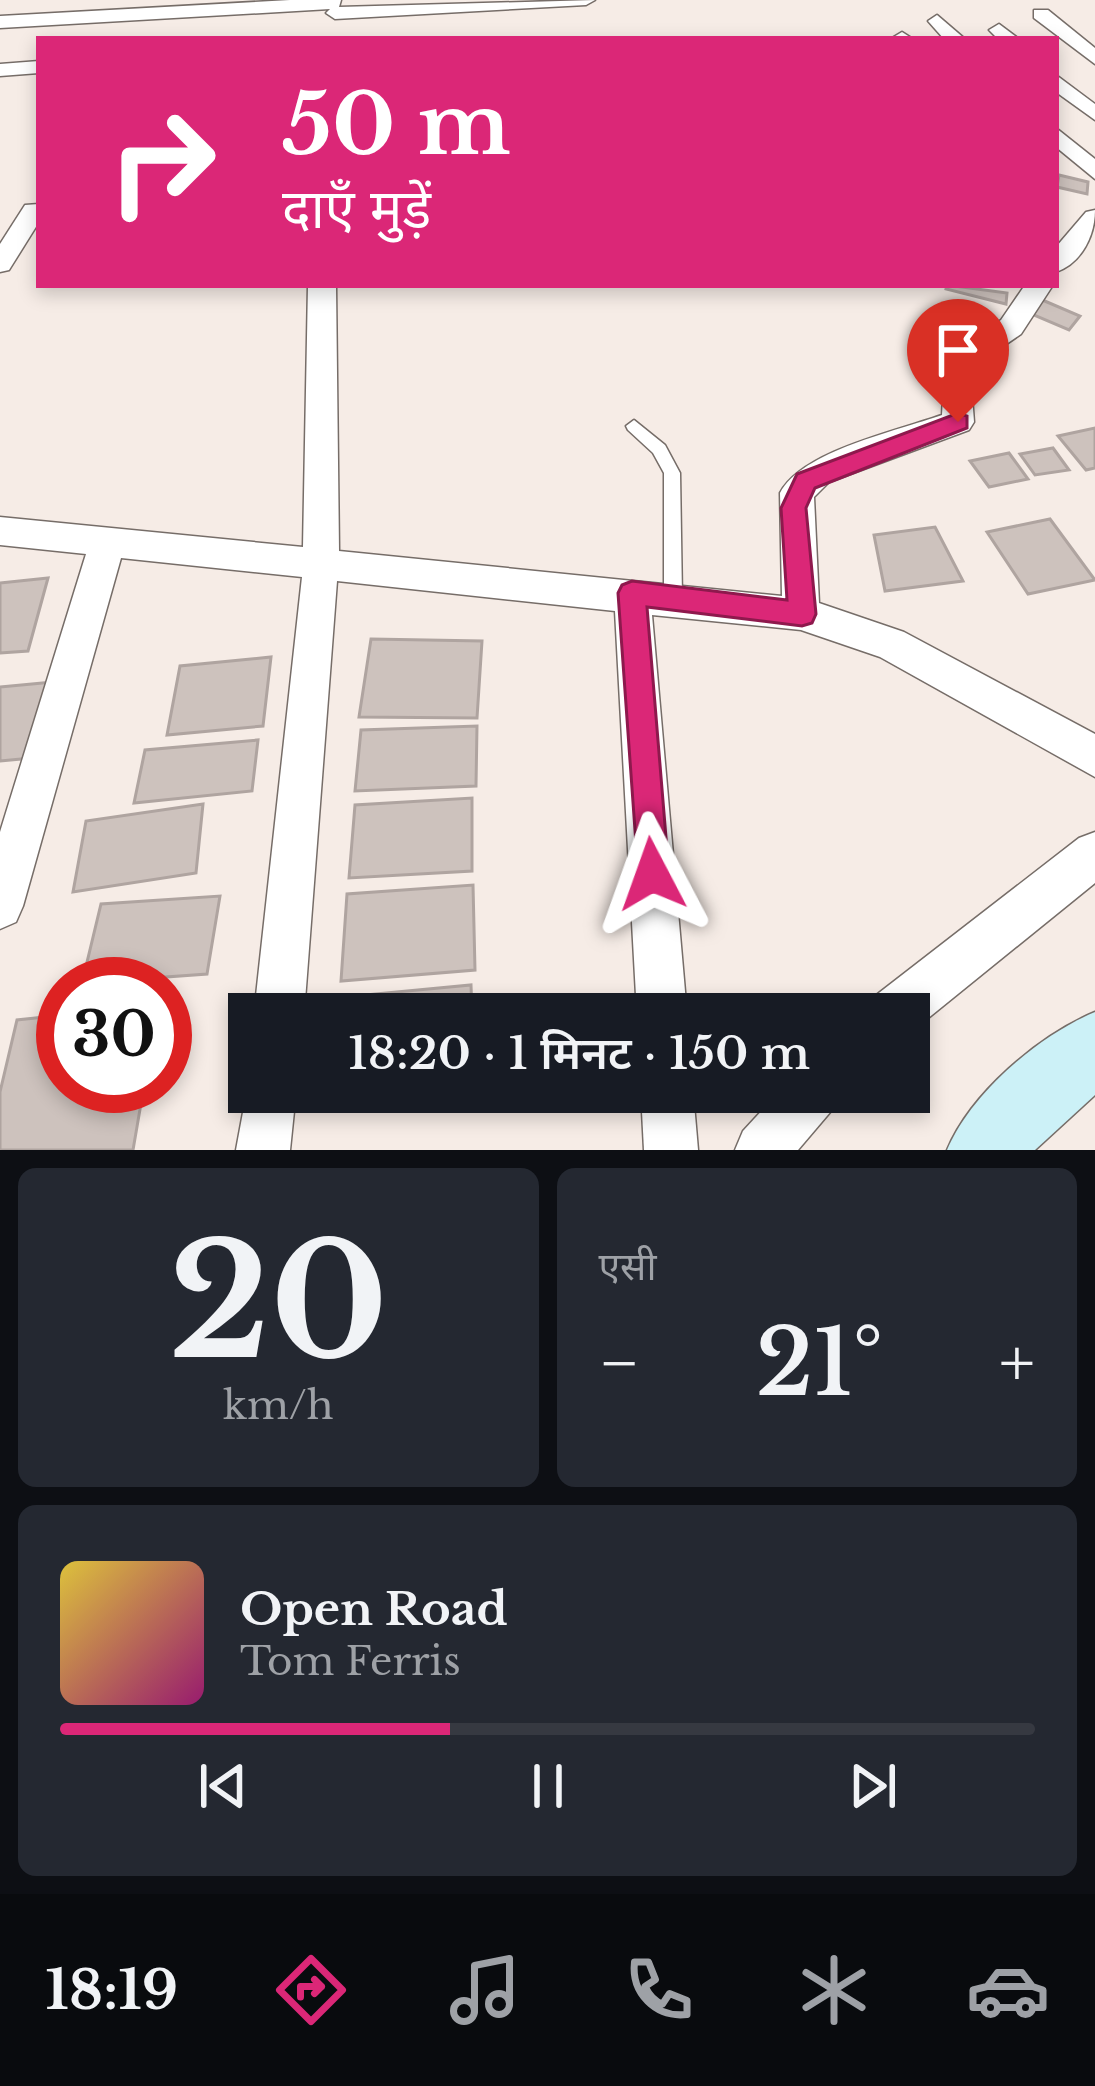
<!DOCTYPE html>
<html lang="hi">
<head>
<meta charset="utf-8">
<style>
	:root { --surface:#171b24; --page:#242831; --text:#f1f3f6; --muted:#9ea1a6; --line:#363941; --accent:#db2777 }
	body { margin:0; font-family:"Libre Baskerville","Noto Sans Devanagari",serif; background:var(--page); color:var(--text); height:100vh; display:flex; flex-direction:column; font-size:45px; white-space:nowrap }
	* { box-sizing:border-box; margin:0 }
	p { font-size:39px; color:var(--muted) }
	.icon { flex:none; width:66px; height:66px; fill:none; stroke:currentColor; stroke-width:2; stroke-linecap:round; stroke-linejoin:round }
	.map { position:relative; height:1150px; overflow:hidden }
	.details { display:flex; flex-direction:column; gap:18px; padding:18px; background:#0d0f14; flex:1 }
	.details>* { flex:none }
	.banner { position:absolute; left:36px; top:36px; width:1023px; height:252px; border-radius:0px; box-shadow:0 6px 18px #0003; background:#db2777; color:#fff; overflow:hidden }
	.speed { position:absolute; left:36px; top:957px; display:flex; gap:24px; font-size:60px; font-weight:700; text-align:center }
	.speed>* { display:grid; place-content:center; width:156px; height:156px; border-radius:50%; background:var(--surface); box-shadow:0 6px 18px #0003; line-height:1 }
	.speed .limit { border:18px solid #d22; background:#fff; color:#111 }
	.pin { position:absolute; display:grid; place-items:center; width:102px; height:102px; color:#fff; margin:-123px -51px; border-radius:50% 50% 50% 0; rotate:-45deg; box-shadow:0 0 12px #0007 }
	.pin .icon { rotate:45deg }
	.me { position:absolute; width:132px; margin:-66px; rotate:356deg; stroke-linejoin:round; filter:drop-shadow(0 0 9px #0008) }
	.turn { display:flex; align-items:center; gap:42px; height:252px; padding:0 48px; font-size:54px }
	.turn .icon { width:156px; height:156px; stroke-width:2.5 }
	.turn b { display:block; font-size:84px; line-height:102px }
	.big { font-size:90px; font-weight:600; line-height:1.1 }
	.details .widget { flex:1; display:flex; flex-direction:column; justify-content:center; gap:18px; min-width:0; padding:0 42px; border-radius:18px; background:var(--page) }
	.details .dial { align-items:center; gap:0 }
	.dial b { font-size:156px; line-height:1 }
	.song { display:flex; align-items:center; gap:36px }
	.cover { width:144px; height:144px; border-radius:18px; background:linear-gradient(135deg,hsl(50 70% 55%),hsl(320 70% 35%)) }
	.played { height:12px; border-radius:6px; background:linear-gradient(90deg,var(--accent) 40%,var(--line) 40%) }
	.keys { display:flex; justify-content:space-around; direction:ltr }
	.heat { display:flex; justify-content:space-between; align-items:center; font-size:66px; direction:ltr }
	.details .tiles { flex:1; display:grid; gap:18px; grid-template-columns:1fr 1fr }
	.widget:last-child { grid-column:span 2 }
	.trip { position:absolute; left:228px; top:993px; width:702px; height:120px; border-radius:0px; background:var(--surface); box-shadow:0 6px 18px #0003; font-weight:600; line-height:120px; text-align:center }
	.tab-bar { display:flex; height:192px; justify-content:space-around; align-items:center; background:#090b0e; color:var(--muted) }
	.tab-bar .icon { width:84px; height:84px }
	.tab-bar .on { color:var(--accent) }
	.tab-bar b { font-size:54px; color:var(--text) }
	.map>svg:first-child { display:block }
	.building { fill:#cdc2bd; stroke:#afa4a0; stroke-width:3 }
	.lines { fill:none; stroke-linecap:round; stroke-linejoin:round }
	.lane-casing { stroke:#766d68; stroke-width:3 }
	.street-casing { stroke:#766d68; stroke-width:3 }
	.secondary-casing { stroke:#766d68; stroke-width:3 }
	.lane { fill:#fff; fill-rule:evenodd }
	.street { fill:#fff; fill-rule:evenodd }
	.secondary { fill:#ccf1f7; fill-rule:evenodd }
	.route { fill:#db2777; stroke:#8e194d; stroke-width:3 }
</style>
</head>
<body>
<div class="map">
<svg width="1095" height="1150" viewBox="0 0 1095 1150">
	<rect width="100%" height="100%" fill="#f6ece6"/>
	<g class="building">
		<polygon points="1059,175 1088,182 1087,194 1057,187"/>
		<polygon points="947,285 1007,293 1006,304 946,289"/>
		<polygon points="1040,299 1080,316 1069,330 1029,313"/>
		<polygon points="1095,428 1095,468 1086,470 1058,436"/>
		<polygon points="1053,448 1069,470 1035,475 1020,454"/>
		<polygon points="1009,453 1028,479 989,487 970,461"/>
		<polygon points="1050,519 1095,580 1028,594 987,532"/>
		<polygon points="935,527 963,581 885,591 874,535"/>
		<polygon points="48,578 28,651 0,653 0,583"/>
		<polygon points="371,639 482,641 477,718 359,717"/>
		<polygon points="271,657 263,726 167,735 180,666"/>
		<polygon points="64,681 42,757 0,761 0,687"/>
		<polygon points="477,726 476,786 355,791 361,730"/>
		<polygon points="258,740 252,791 134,803 145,750"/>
		<polygon points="472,798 472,871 349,878 355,805"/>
		<polygon points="203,804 196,873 73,892 86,821"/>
		<polygon points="473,885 475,970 341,981 347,894"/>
		<polygon points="220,896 207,974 82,983 101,904"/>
		<polygon points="471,985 472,1014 342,1014 343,997"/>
		<polygon points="63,1015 63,1086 144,1086 133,1150 0,1150 0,1092 17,1020"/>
	</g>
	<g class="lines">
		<g class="lane-casing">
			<polygon id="lane" points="634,420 665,445 680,473 682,597 679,603 673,605 667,603 664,597 664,473 653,453 628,430 626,426"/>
		</g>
		<g class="street-casing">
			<g id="street">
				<polygon points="290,0 341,0 339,7 595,0 586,5 335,19 326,13 330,9 0,28 0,16"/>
				<polygon points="1034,10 1048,10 1095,48 1095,64 1034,18"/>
				<polygon points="937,15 965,39 944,39 928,21"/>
				<polygon points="999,24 1019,39 998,39 989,30"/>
				<polygon points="902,32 913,39 892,38"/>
				<polygon points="39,61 39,73 0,76 0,64"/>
				<polygon points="1056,75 1095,104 1095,120 1056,92"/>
				<polygon points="1056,128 1095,159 1095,179 1056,147"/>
				<polygon points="39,204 39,222 9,270 0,272 0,244 25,205"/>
				<path d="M 1095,210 C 1095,235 1082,263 1056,272 L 1056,247 L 1086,212 Z"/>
				<path d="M 308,285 L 336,285 L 339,551 L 782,596 L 780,493 C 802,451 897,431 942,415 L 945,358 L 1001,320 L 1025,285 L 1053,285 L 1021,334 L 970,369 L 974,422 L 969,430 L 829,482 L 814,497 L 819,603 L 904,632 L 1095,734 L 1095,777 L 880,657 L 801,630 L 652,615 L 687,1014 L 637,1014 L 615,611 L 337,581 L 304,1014 L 254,1014 L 302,577 L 121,558 L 23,906 L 16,922 L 0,929 L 0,832 L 86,554 L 0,545 L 0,517 L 303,547 Z"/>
				<polygon points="1095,832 1095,883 911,1032 909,1014 868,1014 875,996 1079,838"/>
				<polygon points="249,1080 249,1092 296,1092 290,1150 236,1150"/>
				<polygon points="641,1092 693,1092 698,1150 644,1150"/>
				<polygon points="779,1092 840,1092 832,1110 798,1150 735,1150 743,1131"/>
			</g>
		</g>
		<g class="secondary-casing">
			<path id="secondary" d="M 1095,1012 L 1095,1095 L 1035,1150 L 947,1150 C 971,1093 1038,1036 1095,1012 Z"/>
		</g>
		<use href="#lane" class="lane"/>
		<use href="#street" class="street"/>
		<use href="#secondary" class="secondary"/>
	</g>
	<polygon class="route" points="958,413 967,416 967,428 815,488 806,508 816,614 812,623 802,626 647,607 669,874 664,886 652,891 639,886 618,593 622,585 632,581 787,600 781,508 797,474"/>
</svg>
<div class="speed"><div class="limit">30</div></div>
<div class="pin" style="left:958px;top:422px;background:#d93025"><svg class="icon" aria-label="arrive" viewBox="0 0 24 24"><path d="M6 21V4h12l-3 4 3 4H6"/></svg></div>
<svg class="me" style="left:652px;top:874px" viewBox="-20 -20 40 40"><path d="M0-17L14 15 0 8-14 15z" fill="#db2777" stroke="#fff" stroke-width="4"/></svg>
<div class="trip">18:20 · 1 मिनट · 150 m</div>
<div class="banner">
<div class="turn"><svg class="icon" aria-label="right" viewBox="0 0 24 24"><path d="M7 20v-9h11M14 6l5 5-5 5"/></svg><div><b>50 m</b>दाएँ मुड़ें</div></div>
</div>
</div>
<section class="details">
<div class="tiles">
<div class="widget dial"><b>20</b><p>km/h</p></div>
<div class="widget"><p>एसी</p>
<div class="heat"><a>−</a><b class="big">21°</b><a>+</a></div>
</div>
<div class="widget">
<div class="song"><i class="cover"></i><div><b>Open Road</b><p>Tom Ferris</p></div></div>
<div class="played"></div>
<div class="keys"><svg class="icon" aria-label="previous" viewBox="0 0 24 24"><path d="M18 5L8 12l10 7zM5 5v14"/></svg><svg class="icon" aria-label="pause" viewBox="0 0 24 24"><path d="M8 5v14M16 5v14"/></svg><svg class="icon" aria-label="next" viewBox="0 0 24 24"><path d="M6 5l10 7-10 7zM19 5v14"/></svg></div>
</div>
</div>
</section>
<nav class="tab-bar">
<b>18:19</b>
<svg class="icon on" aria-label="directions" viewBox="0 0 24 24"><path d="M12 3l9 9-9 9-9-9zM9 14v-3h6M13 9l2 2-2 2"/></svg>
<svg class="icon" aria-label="music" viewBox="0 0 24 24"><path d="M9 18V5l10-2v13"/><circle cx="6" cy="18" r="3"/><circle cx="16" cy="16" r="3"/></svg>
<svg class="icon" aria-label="phone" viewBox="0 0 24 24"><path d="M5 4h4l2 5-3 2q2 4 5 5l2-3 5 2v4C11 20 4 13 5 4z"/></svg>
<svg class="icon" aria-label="climate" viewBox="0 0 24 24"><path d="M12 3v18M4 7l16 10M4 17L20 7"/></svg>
<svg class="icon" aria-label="car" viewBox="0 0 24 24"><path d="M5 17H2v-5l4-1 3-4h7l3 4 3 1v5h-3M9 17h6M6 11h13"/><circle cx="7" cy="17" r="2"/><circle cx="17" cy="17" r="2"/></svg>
</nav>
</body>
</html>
